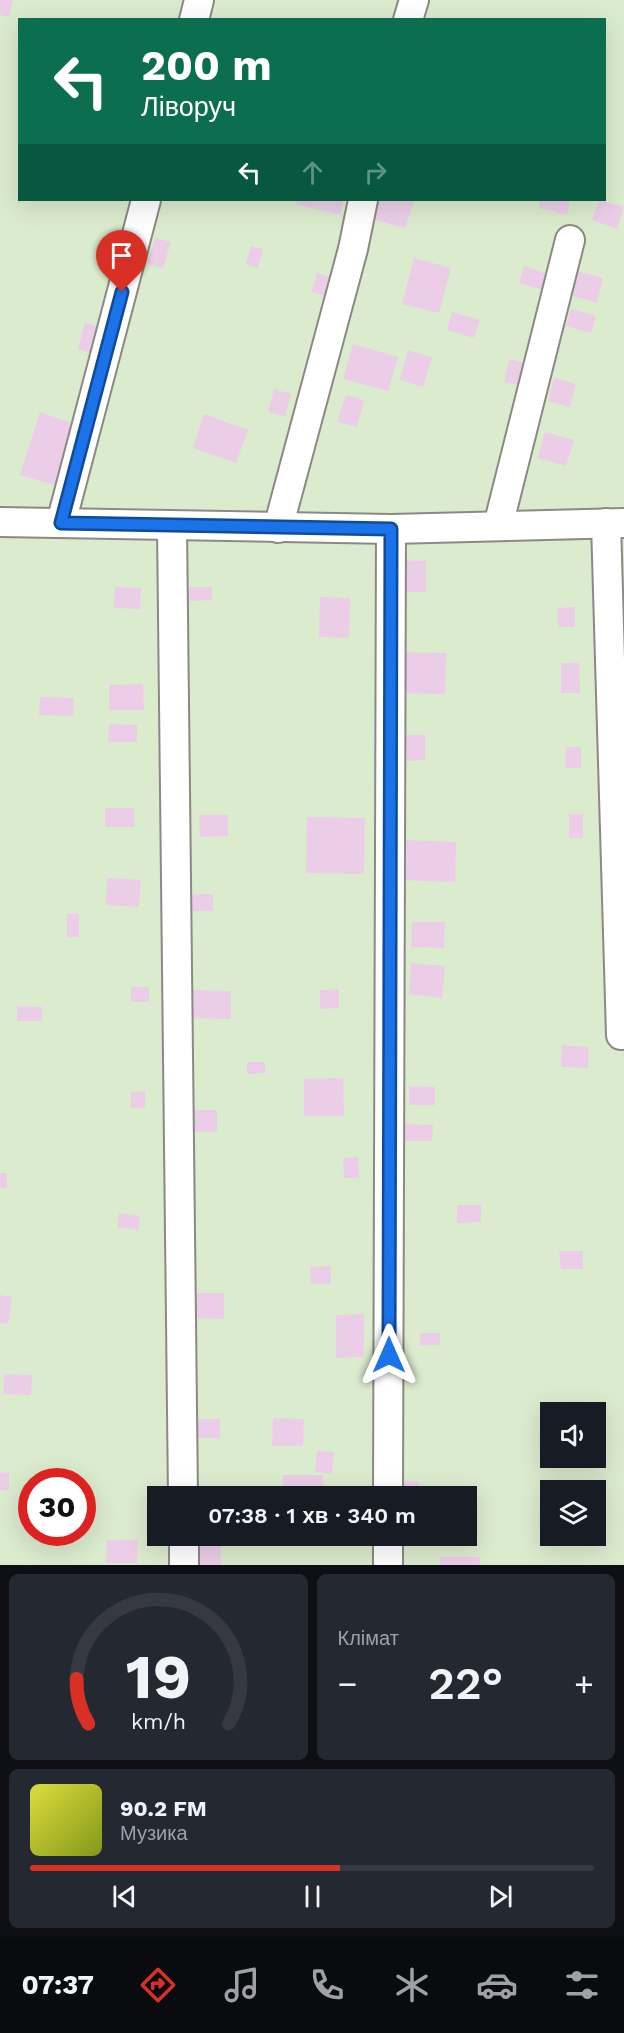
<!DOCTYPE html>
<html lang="uk">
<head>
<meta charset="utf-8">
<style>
	:root { --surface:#171b24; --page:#242831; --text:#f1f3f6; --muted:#9ea1a6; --line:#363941; --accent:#d93025 }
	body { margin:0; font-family:"Work Sans",sans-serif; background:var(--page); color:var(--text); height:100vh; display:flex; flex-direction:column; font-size:22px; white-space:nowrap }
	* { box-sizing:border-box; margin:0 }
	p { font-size:20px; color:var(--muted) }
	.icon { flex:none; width:33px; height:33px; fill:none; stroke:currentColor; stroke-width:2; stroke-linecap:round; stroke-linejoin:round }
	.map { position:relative; height:1565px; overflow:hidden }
	.sheet { display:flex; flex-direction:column; gap:9px; padding:9px; background:#0d0f14; flex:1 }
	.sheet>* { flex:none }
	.guide { position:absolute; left:18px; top:18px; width:588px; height:183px; border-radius:0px; box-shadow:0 6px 24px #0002; background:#0b6e4f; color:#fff; overflow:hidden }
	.buttons { position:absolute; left:540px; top:1402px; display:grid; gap:12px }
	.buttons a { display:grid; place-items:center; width:66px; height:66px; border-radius:0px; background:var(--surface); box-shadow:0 6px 24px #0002; font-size:30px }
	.speed { position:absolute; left:18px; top:1468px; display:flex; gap:12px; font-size:30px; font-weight:700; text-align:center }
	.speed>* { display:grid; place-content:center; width:78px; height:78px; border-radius:50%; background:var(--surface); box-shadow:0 6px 24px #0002; line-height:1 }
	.speed .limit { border:9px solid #d22; background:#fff; color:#111 }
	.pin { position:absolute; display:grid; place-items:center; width:51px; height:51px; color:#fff; margin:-62px -26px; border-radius:50% 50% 50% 0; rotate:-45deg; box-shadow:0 0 6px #0007 }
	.pin .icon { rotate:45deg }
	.me { position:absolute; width:66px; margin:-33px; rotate:0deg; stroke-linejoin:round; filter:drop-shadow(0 0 4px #0008) }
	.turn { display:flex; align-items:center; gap:21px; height:126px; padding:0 24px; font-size:27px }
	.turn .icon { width:78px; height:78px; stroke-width:2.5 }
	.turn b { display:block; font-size:42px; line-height:51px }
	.lanes { display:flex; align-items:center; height:57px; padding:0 24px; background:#0003; justify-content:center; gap:30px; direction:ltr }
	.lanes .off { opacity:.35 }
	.big { font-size:45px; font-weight:600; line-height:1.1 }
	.sheet .widget { flex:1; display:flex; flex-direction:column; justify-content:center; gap:9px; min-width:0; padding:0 21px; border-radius:9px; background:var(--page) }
	.sheet .dial { align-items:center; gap:0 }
	.dial svg { height:156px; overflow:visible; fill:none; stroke:var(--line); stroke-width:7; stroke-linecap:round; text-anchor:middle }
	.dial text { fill:var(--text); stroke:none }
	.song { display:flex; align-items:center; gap:18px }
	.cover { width:72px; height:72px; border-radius:9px; background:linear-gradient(135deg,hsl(60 70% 55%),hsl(70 70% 35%)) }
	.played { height:6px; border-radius:3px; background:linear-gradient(90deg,var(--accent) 55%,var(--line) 55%) }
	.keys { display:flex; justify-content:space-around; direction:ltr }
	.heat { display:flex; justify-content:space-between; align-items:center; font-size:33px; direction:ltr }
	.sheet .tiles { flex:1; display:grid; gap:9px; grid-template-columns:1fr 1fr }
	.widget:last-child { grid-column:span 2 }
	.trip { position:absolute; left:147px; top:1486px; width:330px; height:60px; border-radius:0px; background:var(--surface); box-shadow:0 6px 24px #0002; font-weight:600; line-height:60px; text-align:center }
	.tab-bar { display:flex; height:96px; justify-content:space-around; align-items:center; background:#090b0e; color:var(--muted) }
	.tab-bar .icon { width:42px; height:42px }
	.tab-bar .active { color:var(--accent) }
	.tab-bar b { font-size:27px; color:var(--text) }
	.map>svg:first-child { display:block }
	.green { fill:#dbebce; fill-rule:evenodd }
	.building { fill:#ebcde7 }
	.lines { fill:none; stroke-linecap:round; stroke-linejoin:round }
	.minor-casing { stroke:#8c8984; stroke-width:32 }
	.minor { stroke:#fff; stroke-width:28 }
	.route-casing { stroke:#114b97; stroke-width:15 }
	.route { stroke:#1a73e8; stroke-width:10 }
</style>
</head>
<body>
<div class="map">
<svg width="624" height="1565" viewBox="0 0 624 1565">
	<rect width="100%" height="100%" fill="#f6f3ec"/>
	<path class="green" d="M 0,0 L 624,0 L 624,1565 L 0,1565 ZM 20,20 L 604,20 L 604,200 L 20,200 ZM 550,1413 L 596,1413 L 596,1458 L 550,1458 ZM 32,1482 L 82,1482 L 82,1533 L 32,1533 ZM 550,1491 L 596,1491 L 596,1536 L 550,1536 ZM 158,1497 L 466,1497 L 466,1536 L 158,1536 Z"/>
	<g class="building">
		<polygon points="0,0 13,0 9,17 0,15"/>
		<polygon points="297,200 344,200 340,215 296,204"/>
		<polygon points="373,200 414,200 405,228 368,218"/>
		<polygon points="540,200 570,200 567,215 539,208"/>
		<polygon points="599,200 624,207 617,229 592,220"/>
		<polygon points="155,238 171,242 163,268 147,264"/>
		<polygon points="251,246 263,249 258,268 246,264"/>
		<polygon points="414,258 451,268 439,313 402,304"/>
		<polygon points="524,266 548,274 543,290 519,283"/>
		<polygon points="576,271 603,278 597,303 570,295"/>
		<polygon points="317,273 338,279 333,298 312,292"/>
		<polygon points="571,309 596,316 591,333 566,326"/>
		<polygon points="452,312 480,320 474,338 447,330"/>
		<polygon points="85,323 101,327 94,354 78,349"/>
		<polygon points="353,344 398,357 388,391 343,379"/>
		<polygon points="408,350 432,357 423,387 400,380"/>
		<polygon points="509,359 524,363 518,385 504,382"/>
		<polygon points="554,378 576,384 570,407 548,401"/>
		<polygon points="274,389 291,394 285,416 268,412"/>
		<polygon points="346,395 364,400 357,427 337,422"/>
		<polygon points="40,412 74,424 55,485 20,475"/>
		<polygon points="204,414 248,430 236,463 193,448"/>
		<polygon points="545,432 574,440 566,466 538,458"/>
		<polygon points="395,560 426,561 426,592 395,592"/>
		<polygon points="115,587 141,588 140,609 114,608"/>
		<polygon points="189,587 212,587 212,600 189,601"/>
		<polygon points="320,597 350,598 349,638 319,637"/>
		<polygon points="575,607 575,627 558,627 557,608"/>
		<polygon points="396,652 446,653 445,694 395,693"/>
		<polygon points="561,663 579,663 580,693 561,693"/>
		<polygon points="143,684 144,710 109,710 109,685"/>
		<polygon points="40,697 74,698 73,716 39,715"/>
		<polygon points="109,724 137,725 137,742 108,742"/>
		<polygon points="406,735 425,735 425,760 406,761"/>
		<polygon points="566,747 581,747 581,768 565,768"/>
		<rect x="105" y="808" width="29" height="19"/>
		<rect x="569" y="814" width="14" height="24"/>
		<polygon points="199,815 228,815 228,836 200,837"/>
		<polygon points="307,817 365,818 364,874 306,873"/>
		<polygon points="402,840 456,842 455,882 401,880"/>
		<polygon points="107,878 141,880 139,907 106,905"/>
		<polygon points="213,894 213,911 181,911 181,895"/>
		<rect x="67" y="914" width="12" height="23"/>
		<polygon points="412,922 445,922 444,948 411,947"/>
		<polygon points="411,963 445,966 442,998 409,994"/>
		<rect x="131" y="987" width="18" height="15"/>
		<polygon points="339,989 339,1008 320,1009 320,990"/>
		<polygon points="191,990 231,991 231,1019 190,1018"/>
		<polygon points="17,1006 42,1007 42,1021 17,1021"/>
		<polygon points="562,1045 589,1047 588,1068 561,1067"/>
		<polygon points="247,1062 265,1062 265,1073 247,1074"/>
		<polygon points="343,1078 344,1116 304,1116 304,1079"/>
		<polygon points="409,1086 435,1087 435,1105 409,1105"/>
		<polygon points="145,1091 145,1108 131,1108 131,1092"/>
		<rect x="187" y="1110" width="30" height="22"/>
		<polygon points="405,1124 433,1125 432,1141 405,1141"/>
		<polygon points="358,1157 359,1178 344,1178 343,1158"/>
		<rect x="0" y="1173" width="7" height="15"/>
		<polygon points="457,1205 481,1205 481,1222 457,1223"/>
		<polygon points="119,1213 140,1216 138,1230 117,1227"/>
		<polygon points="559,1251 583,1251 583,1269 561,1269"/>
		<polygon points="331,1266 331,1284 311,1284 310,1267"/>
		<polygon points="191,1293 224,1293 224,1319 191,1318"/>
		<polygon points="0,1295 12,1297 8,1324 0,1323"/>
		<polygon points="364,1314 364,1357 336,1358 336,1315"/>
		<rect x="420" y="1333" width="20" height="12"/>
		<polygon points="4,1374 32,1375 31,1395 3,1394"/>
		<polygon points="273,1418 304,1419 303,1446 272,1446"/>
		<rect x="189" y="1419" width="31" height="19"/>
		<polygon points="317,1451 334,1452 332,1474 315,1472"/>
		<polygon points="9,1472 9,1490 0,1490 0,1473"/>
		<polygon points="283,1475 323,1475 322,1497 282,1497"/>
		<polygon points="397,1481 419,1482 419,1497 397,1497"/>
		<polygon points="220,1536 221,1565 192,1565 191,1537"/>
		<polygon points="107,1540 138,1540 137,1563 106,1563"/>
		<rect x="440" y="1557" width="40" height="8"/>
	</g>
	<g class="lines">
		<g class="minor-casing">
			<g id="minor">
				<polyline points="194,20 199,0"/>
				<polyline points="408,20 414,0"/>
				<polyline points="0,522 391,529 624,523"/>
				<polyline points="61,523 146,200"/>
				<polyline points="606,523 621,1035"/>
				<polyline points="172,526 183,1497"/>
				<polyline points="498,526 570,240"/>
				<polyline points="278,528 353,249 363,200"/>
				<polyline points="388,1497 391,529"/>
				<polyline points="184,1536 184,1565"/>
				<polyline points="388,1565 388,1536"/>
			</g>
		</g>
		<use href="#minor" class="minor"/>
	</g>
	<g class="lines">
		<g class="route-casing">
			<polyline id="route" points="122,292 61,523 391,529 389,1355"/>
		</g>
		<use href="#route" class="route"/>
	</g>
</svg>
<div class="buttons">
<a><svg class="icon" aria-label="sound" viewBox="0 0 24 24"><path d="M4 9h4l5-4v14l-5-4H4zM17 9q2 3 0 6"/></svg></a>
<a><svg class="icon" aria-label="layers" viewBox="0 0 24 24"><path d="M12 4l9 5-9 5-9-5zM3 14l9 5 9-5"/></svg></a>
</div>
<div class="speed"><div class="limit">30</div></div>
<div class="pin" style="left:122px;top:292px;background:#d93025"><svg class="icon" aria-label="arrive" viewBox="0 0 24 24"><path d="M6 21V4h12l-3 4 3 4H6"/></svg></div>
<svg class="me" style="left:389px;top:1355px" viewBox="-20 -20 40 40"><path d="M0-17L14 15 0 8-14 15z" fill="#1a73e8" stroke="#fff" stroke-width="4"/></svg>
<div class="trip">07:38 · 1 хв · 340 m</div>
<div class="guide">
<div class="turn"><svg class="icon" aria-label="left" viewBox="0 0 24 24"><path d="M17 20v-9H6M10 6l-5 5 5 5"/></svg><div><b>200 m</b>Ліворуч</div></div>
<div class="lanes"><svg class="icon" aria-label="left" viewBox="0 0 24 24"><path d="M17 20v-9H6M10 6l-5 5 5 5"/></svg><svg class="icon off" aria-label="ahead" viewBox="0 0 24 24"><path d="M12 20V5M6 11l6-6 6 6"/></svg><svg class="icon off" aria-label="right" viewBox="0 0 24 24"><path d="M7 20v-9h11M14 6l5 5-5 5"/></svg></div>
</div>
</div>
<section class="sheet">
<div class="tiles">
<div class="widget dial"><svg viewBox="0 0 100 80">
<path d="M14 69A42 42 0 1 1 86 69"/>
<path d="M14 69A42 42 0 0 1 8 46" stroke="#d93025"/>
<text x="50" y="56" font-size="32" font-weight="700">19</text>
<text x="50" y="72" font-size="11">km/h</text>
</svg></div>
<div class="widget"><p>Клімат</p>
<div class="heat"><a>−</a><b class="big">22°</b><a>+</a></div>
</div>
<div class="widget">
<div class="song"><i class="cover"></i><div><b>90.2 FM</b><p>Музика</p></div></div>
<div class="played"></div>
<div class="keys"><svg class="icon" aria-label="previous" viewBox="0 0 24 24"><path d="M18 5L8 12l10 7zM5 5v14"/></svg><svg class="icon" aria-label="pause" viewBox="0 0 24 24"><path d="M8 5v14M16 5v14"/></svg><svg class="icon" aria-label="next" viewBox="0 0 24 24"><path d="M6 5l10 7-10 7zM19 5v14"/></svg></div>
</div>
</div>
</section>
<nav class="tab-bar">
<b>07:37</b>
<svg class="icon active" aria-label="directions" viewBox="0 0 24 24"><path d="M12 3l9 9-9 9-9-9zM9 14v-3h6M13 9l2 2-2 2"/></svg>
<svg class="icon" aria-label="music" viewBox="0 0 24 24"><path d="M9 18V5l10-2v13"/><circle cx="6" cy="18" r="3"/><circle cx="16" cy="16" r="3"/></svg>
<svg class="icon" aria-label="phone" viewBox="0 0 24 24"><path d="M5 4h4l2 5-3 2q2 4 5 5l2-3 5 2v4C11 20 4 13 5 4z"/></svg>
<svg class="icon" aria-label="climate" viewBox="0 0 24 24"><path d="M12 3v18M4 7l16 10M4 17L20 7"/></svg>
<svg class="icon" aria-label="car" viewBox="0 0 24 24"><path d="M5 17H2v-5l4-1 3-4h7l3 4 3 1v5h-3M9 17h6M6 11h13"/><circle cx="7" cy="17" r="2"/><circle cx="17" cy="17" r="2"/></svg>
<svg class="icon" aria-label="filters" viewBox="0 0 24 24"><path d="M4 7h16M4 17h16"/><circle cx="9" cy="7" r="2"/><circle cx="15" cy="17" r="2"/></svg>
</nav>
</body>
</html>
